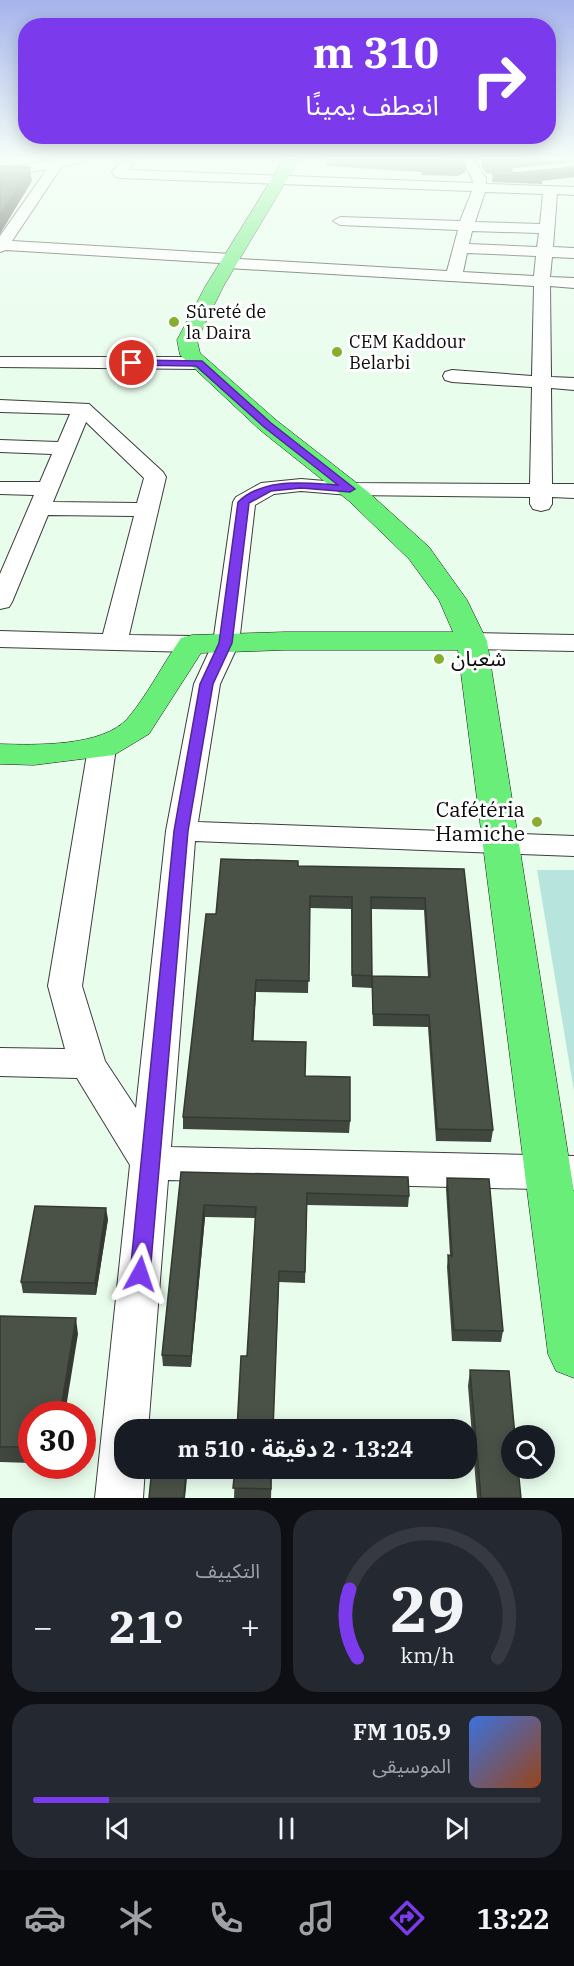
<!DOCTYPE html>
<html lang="ar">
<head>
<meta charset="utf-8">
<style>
	:root { --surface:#171b24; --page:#242831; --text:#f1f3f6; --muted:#9ea1a6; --line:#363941; --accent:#7c3aed }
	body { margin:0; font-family:"IBM Plex Serif","Noto Sans Arabic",serif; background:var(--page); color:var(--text); direction:rtl; height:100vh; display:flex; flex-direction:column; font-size:22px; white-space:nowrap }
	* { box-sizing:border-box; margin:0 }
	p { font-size:20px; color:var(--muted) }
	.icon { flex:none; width:33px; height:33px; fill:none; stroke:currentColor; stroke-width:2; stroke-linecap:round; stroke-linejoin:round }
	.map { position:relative; height:1498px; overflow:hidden; direction:ltr }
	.panel { display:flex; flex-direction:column; gap:12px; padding:12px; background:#0d0f14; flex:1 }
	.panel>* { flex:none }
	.top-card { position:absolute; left:18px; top:18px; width:538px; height:126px; border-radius:24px; box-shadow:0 3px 15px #0003; direction:rtl; background:#7c3aed; color:#fff; overflow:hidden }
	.controls { position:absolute; left:501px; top:1425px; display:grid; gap:12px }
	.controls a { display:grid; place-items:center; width:54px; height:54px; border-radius:50%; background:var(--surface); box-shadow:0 3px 15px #0003; font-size:30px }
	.speed { position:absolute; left:18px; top:1401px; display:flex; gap:12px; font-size:30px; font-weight:700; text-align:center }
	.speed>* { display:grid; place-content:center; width:78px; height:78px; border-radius:50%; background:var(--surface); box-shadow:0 3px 15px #0003; line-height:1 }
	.speed .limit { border:9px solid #d22; background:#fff; color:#111 }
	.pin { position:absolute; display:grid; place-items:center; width:51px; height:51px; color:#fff; margin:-26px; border:3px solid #fff; border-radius:50%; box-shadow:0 2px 6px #0007 }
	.me { position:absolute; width:66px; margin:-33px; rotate:5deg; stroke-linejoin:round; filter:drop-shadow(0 0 4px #0008) }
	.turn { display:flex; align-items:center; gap:21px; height:126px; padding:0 18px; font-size:27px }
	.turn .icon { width:78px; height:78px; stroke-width:2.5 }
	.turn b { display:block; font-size:42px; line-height:51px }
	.big { font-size:45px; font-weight:700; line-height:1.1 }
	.panel .tile { flex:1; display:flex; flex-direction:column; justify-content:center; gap:9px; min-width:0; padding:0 21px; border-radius:24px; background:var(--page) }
	.panel .dial { align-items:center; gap:0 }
	.dial svg { height:156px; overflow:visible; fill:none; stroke:var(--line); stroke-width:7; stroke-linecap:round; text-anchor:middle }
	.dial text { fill:var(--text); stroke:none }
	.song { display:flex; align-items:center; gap:18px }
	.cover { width:72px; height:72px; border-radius:9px; background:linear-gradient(135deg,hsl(220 70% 55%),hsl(20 70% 35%)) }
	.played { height:6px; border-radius:3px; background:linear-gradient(90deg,var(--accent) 15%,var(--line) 15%) }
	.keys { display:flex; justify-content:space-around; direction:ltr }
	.heat { display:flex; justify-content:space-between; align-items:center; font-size:33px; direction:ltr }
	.panel .tiles { flex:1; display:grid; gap:12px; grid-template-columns:1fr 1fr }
	.tile:last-child { grid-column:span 2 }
	.trip { position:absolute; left:114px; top:1419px; width:363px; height:60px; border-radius:24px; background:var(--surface); box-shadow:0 3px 15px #0003; font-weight:700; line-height:60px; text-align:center; direction:rtl }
	.tabs { display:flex; height:96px; justify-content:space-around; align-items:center; background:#090b0e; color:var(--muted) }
	.tabs .icon { width:42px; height:42px }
	.tabs .on { color:var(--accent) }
	.tabs b { font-size:27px; color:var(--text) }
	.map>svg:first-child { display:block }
	.green { fill:#b7e4dd }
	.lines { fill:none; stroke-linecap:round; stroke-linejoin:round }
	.street-casing { stroke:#3d3d3d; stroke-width:2 }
	.primary-casing { stroke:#1b1b1b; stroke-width:1 }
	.street { fill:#fff; fill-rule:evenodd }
	.primary { fill:#69ee79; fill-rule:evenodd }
	.wall { fill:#40473e; fill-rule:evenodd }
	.shaded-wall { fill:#343932 }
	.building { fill:#4a5248; stroke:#343932; stroke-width:1.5; fill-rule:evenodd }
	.route { fill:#7c3aed; stroke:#51269a; stroke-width:1.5 }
	.poi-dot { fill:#86af2e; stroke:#fff; stroke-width:2 }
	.labels { text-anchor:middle; stroke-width:6; stroke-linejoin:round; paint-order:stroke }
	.far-poi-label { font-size:18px; fill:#0a0a0a; stroke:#fff; text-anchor:start }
	.poi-label { font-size:21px; fill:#0a0a0a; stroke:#fff; text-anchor:start }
</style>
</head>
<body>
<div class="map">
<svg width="574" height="1498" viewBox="0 0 574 1498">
	<rect width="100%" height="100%" fill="#e9fded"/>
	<polygon class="green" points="537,870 574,870 574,1091"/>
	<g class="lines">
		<g class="street-casing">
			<g id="street">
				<path d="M 60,159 L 88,159 L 87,162 L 62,166 L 12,241 L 231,254 L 239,259 L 447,271 L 458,230 L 340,225 L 333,221 L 340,217 L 460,221 L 472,191 L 120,178 L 115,177 L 112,172 L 124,159 L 137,159 L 128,170 L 473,183 L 472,178 L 461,159 L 473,159 L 486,178 L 486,184 L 574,187 L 574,195 L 557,194 L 553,247 L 574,248 L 574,258 L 552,257 L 550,277 L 574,278 L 574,288 L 550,286 L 551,377 L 574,378 L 574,390 L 551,388 L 552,484 L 574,484 L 574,498 L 552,497 L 552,504 L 549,509 L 541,511 L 533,509 L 530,504 L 530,497 L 349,495 L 301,491 L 274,494 L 255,505 L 239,643 L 220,684 L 198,822 L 574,836 L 574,856 L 195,841 L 171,1147 L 574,1156 L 574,1190 L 168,1180 L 148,1430 L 124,1430 L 124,1468 L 145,1468 L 143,1498 L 95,1498 L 130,1165 L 77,1078 L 0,1076 L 0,1048 L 65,1049 L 48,986 L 88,748 L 92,742 L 102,739 L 112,742 L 116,748 L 82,986 L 105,1061 L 136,1108 L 166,831 L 194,684 L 213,643 L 233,502 L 236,497 L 261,483 L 301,479 L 349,483 L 530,484 L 532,387 L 452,382 L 445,380 L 443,376 L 445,372 L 452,370 L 532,376 L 534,286 L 228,268 L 220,263 L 6,250 L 0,252 L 0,236 L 47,169 L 0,177 L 0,169 ZM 485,192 L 543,194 L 540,224 L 475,222 ZM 472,231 L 539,233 L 537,247 L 469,244 ZM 467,253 L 536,256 L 534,276 L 463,272 Z"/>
				<polygon points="0,357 198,357 204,359 207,363 204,367 198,369 0,367"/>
				<path d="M 0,400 L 89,404 L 163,472 L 166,477 L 129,635 L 192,636 L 201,639 L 205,644 L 201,649 L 192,652 L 0,647 L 0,631 L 103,634 L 134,516 L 48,515 L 12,602 L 9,607 L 0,609 L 0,574 L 34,495 L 0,494 L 0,482 L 40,482 L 52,454 L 0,452 L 0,440 L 58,442 L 70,414 L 0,412 ZM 86,422 L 144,478 L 137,503 L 53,502 Z"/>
				<polygon points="472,633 574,635 574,651 472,649 463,646 459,641 463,636"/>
			</g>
		</g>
		<g class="primary-casing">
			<path id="primary" d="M 284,159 L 299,159 L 223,287 L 197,340 L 200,353 L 276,420 L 367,491 L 429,547 L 467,600 L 487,641 L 574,1192 L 574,1378 L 556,1371 L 548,1354 L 458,650 L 285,650 L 201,653 L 149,734 L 114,755 L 34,765 L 0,764 L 0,744 C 35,745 103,747 128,718 C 148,694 163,664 181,638 L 192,635 L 285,632 L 453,632 L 439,600 L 409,559 L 349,501 L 260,430 L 180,355 L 177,340 L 205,287 Z"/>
		</g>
		<use href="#street" class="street"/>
		<use href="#primary" class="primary"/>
	</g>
	<g class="wall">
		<polygon points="574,159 574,162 514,168 510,171 515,173 574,167 542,181 542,184 492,182 493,174 486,173 482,167 482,160"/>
		<polygon points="326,160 464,161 465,172 458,176 421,175 422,172 326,166"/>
		<path d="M 298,866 L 464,869 L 493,1130 L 491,1142 L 436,1141 L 428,1027 L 373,1026 L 372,988 L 352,987 L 351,909 L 310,908 L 308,993 L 256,992 L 253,1041 L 305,1076 L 350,1121 L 349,1133 L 183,1129 L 183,1117 L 216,914 ZM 371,909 L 424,910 L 428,977 L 372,976 Z"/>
		<polygon points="181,1172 409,1196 408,1207 307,1205 305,1283 279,1282 273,1430 237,1430 247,1356 255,1218 205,1217 191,1367 163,1366 162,1355"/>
		<polygon points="447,1178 503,1331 501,1342 452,1341 447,1267 448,1255 450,1255 446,1189"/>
		<polygon points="108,1219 96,1295 23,1293 21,1282"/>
		<polygon points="0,1316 78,1334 32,1414 32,1463 0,1462"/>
		<polygon points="470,1370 521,1498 477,1498 468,1386"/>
		<polygon points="235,1468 272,1468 271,1498 234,1498"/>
	</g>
	<g class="shaded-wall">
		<polygon points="535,159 574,159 574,162 514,168 505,175 506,168 514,161"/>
		<polygon points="466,165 465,172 458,176 459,169"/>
		<polygon points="30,167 32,181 0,234 0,216"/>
		<polygon points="574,170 574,177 542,181 543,177 539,174"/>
		<polygon points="256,980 256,992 253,1054 252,1041"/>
		<polygon points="204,1205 205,1217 191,1367 191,1356"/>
		<polygon points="106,1208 108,1219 96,1295 95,1283"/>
		<polygon points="76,1318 78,1334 65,1414 60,1414"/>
		<polygon points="186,1468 188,1468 185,1498 184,1498"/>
	</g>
	<g class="building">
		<polygon points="327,159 412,159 464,161 466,165 459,169 422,168 423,165 326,160"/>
		<polygon points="504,159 535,159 514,161 506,168 515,173 574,167 574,170 539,174 543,177 493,175 494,167 486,166 482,160"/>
		<polygon points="0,166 30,167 0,216"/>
		<path d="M 221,859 L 298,861 L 298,866 L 464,869 L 493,1130 L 437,1129 L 429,1015 L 373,1014 L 372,976 L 352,975 L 352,897 L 310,896 L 309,981 L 256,980 L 252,1041 L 306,1042 L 305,1076 L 350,1077 L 350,1121 L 183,1117 L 206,914 L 216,914 ZM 371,897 L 425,898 L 430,977 L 372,976 Z"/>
		<polygon points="181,1172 408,1177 409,1196 307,1193 305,1272 279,1271 273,1430 237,1430 241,1356 247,1356 256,1207 204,1205 191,1356 162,1355"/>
		<polygon points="447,1178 489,1179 503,1331 454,1330 448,1255 452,1256"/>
		<polygon points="35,1206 106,1208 95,1283 21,1282"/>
		<polygon points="0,1316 76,1318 60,1414 32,1414 32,1447 0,1447"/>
		<polygon points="470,1370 509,1371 515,1436 512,1436 512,1468 518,1468 521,1498 481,1498"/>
		<polygon points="152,1468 186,1468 184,1498 149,1498"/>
		<polygon points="235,1468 271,1468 271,1489 233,1488"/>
	</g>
	<linearGradient id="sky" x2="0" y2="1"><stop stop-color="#a5b3ec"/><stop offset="0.43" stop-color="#f5fef7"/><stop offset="1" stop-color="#f5fef7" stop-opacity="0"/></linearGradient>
	<rect width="574" height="369" fill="url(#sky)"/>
	<path class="route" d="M 132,360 L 202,361 L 271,423 L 355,489 L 350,492 L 301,488 L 271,491 L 249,503 L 232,643 L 213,684 L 188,831 L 150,1274 L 147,1281 L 140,1283 L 133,1281 L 130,1274 L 174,831 L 200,684 L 219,643 L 238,502 C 264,477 305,483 338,485 L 264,427 L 196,366 L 129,365 L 128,363 Z"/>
	<g class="poi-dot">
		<circle cx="174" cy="322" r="6"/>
		<circle cx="337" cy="352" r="6"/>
		<circle cx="439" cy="659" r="6"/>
		<circle cx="537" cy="822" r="6"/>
	</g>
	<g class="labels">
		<g class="far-poi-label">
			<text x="186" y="318">Sûreté de<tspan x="186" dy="21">la Daira</tspan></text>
			<text x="349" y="348">CEM Kaddour<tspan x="349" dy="21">Belarbi</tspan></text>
		</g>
		<g class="poi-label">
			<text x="451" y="666">شعبان</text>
			<text x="525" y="817" text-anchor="end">Cafétéria<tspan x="525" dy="24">Hamiche</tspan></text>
		</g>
	</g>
</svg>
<div class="controls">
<a><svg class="icon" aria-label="search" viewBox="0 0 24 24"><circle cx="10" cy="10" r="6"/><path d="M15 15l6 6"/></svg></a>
</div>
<div class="speed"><div class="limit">30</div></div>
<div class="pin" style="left:132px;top:363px;background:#d93025"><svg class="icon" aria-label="arrive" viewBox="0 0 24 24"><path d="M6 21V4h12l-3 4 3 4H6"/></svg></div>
<svg class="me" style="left:140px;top:1274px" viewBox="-20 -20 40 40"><path d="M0-17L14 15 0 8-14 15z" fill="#7c3aed" stroke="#fff" stroke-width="4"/></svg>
<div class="trip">13:24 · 2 دقيقة · 510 m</div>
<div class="top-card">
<div class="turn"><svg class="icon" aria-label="right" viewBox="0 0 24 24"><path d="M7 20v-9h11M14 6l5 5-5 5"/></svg><div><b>310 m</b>انعطف يمينًا</div></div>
</div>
</div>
<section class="panel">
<div class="tiles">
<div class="tile dial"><svg viewBox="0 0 100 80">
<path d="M14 69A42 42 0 1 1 86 69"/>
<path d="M14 69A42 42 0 0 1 10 34" stroke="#7c3aed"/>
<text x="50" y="56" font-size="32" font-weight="700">29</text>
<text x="50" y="72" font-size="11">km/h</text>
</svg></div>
<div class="tile"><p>التكييف</p>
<div class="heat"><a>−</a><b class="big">21°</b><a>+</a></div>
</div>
<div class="tile">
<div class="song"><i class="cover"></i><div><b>105.9 FM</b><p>الموسيقى</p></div></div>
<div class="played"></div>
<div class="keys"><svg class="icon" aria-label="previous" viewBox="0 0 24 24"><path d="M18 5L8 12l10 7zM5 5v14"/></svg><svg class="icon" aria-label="pause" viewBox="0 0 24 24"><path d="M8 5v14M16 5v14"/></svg><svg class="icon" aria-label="next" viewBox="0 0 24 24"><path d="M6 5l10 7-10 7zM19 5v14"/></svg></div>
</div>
</div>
</section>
<nav class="tabs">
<b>13:22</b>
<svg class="icon on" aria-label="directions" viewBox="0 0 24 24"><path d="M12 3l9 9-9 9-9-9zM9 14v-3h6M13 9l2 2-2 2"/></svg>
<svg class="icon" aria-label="music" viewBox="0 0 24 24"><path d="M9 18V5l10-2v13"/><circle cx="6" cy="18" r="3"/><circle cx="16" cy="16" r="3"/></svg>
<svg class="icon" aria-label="phone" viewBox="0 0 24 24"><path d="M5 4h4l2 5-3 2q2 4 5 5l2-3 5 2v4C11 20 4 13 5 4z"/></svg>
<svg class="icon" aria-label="climate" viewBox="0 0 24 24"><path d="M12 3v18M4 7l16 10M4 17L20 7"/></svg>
<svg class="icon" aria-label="car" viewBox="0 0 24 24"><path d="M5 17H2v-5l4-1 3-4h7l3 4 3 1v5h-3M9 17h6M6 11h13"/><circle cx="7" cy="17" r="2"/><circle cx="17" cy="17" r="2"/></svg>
</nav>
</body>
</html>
